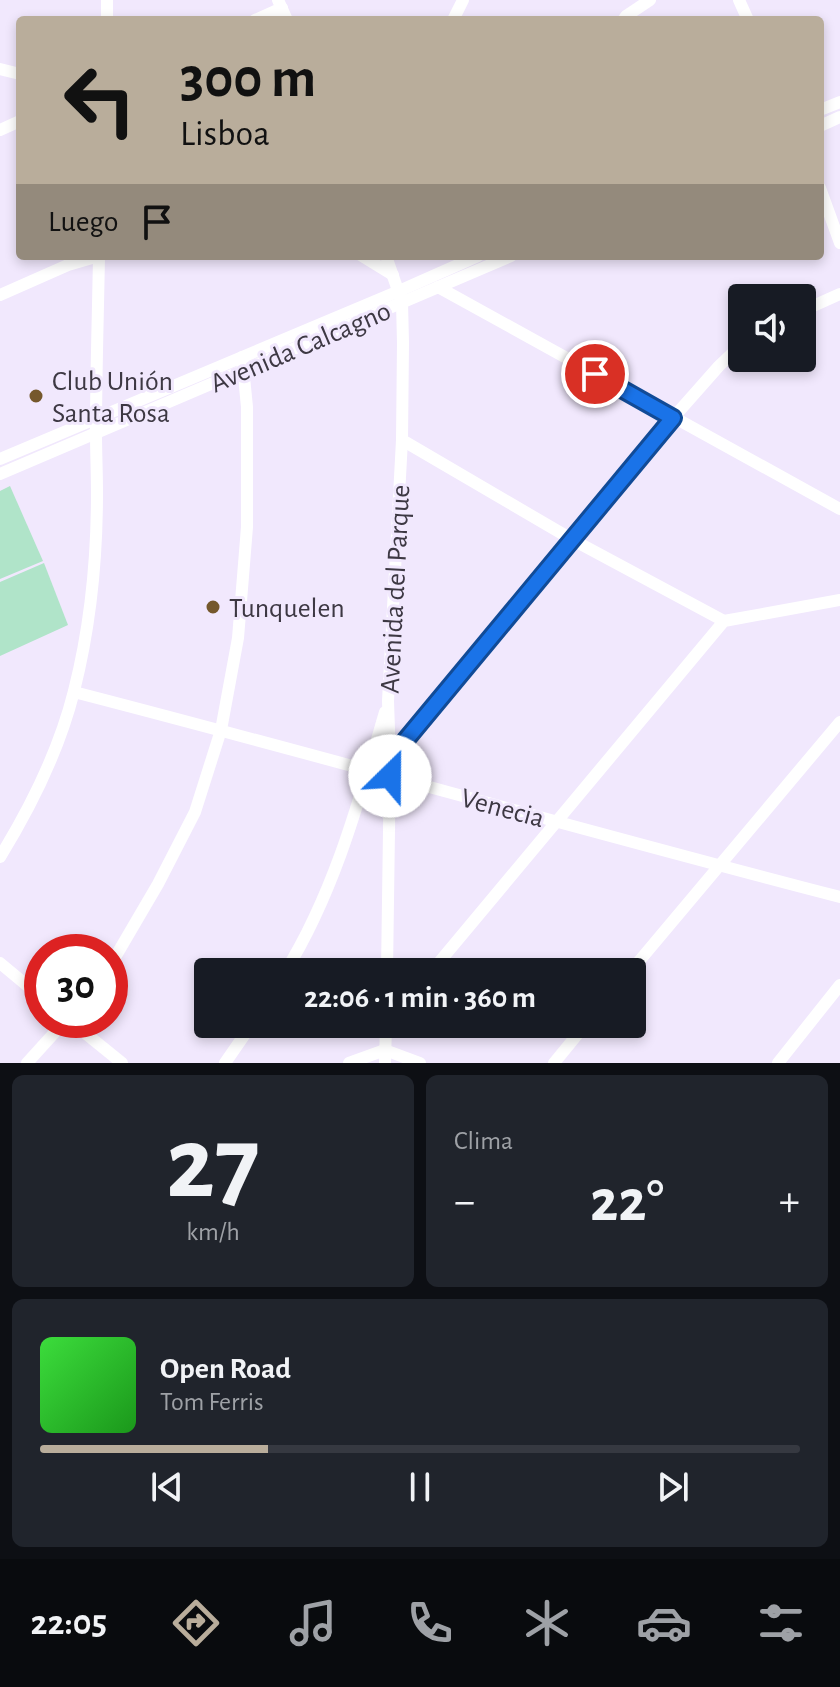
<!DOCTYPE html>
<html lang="es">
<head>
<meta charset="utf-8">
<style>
	:root { --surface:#171b24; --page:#20242c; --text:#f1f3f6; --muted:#9ea1a6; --line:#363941; --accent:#b9ad9b }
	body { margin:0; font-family:"Alegreya Sans",sans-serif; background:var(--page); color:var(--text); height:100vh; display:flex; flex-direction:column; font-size:30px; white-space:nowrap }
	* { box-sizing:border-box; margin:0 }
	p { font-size:26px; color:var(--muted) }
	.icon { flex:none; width:44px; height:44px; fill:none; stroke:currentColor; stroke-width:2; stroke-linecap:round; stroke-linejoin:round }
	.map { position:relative; height:1063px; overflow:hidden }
	.panel { display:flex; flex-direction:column; gap:12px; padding:12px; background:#0d0f14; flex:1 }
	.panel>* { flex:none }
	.banner { position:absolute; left:16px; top:16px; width:808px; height:244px; border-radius:8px; box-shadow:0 4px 12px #0003; background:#b9ad9b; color:#111; overflow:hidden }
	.tools { position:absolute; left:728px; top:284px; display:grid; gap:16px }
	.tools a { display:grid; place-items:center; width:88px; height:88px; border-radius:8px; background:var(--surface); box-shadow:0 4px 12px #0003; font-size:40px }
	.speed { position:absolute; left:24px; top:934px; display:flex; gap:16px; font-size:40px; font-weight:700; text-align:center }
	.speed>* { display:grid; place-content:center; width:104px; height:104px; border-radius:50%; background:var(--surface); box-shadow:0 4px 12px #0003; line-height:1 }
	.speed .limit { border:12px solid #d22; background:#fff; color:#111 }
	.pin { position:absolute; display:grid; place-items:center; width:68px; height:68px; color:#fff; margin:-34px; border:4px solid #fff; border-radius:50%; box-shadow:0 2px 8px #0007 }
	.me { position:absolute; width:88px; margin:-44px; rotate:23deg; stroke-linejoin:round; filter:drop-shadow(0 0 6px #0008) }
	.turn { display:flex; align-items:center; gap:28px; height:168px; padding:0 32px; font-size:36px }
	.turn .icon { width:104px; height:104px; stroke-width:2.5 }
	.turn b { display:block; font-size:56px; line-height:68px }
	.then { display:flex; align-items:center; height:76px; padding:0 32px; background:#0003; gap:16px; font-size:30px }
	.big { font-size:60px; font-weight:700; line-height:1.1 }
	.panel .card { flex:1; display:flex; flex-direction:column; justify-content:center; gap:12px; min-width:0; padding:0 28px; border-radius:12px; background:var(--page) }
	.panel .dial { align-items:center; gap:0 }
	.dial b { font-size:104px; line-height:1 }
	.song { display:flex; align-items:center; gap:24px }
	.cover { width:96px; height:96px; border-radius:12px; background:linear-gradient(135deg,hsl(120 70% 55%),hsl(120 70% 35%)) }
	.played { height:8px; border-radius:4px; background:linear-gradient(90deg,var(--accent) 30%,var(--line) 30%) }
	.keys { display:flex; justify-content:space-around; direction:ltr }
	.heat { display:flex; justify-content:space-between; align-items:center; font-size:44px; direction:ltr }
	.panel .tiles { flex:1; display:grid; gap:12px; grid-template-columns:1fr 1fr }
	.card:last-child { grid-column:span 2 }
	.trip { position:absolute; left:194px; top:958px; width:452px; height:80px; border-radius:8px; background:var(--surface); box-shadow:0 4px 12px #0003; font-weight:700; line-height:80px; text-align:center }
	.tab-bar { display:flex; height:128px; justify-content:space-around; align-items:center; background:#090b0e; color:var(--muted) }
	.tab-bar .icon { width:56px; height:56px }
	.tab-bar .current { color:var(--accent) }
	.tab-bar b { font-size:36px; color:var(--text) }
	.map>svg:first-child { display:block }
	.green { fill:#b0e4c9 }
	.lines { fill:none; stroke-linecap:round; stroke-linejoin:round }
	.minor { stroke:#fff; stroke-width:12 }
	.route-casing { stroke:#114b97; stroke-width:20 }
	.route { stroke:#1a73e8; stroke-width:14 }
	.poi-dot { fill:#75582c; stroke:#f1e8fd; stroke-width:3 }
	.labels { text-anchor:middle; stroke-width:6; stroke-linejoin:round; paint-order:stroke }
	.street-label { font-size:28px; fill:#3d3843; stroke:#f1e8fd }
	.poi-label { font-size:28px; fill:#3d3843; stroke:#f1e8fd; text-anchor:start }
</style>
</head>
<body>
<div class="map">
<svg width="840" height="1063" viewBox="0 0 840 1063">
	<rect width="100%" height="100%" fill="#f1e8fd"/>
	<g class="green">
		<polygon points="10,486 43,561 0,579 0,491"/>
		<polygon points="44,563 68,625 0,656 0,582"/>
	</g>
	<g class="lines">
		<g class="minor">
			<polyline points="278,0 287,20"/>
			<polyline points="739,0 748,20"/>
			<polyline points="107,20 107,0"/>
			<polyline points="255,20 282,8"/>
			<polyline points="453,20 463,0"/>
			<polyline points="623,20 626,16 650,0"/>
			<polyline points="0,69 20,74"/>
			<polyline points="820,110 840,102"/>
			<polyline points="820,126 840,117"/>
			<polyline points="0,130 20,121"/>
			<polyline points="820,188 840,243"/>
			<polyline points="362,256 393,275"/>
			<polyline points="386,256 402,302 403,343 402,440 388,701 390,759 387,972"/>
			<polyline points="438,287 840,509"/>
			<polyline points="0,295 68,265 99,256"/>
			<polyline points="802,311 840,294"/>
			<polyline points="402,440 573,540 724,621"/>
			<polyline points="0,459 399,291 478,256"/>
			<polyline points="0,474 511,256"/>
			<path d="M 74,692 C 330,758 584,831 840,897"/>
			<polyline points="390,759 673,418 719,366 742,344"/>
			<path d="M 0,857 C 32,805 59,751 74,691 C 90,628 97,558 97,493 C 97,473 96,452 96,432 C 96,373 98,315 99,256"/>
			<polyline points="0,963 42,998"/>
			<polyline points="110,966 158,884 195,812 221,730 238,638 247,527 247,407 242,357"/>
			<path d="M 285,972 C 334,893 359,801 385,712"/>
			<polyline points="431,972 724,621 840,600"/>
			<polyline points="630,972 840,722"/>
			<polyline points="69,1020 122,1063"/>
			<polyline points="27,1063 66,1020"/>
			<polyline points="225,1063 252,1024"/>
			<polyline points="349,1063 385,1050 420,1063"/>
			<polyline points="385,1063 386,1024"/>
			<polyline points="554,1063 586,1024"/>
			<polyline points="778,1063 840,985"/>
		</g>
	</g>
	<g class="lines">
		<g class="route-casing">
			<polyline id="route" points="390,776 390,759 673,418 595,374"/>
		</g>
		<use href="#route" class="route"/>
	</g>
	<g class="poi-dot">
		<circle cx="36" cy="396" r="8"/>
		<circle cx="213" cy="607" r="8"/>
	</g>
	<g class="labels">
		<g class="street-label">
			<text transform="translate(300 346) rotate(-23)" y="10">Avenida Calcagno</text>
			<text transform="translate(394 589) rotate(-87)" y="10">Avenida del Parque</text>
			<text transform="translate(503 807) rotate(15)" y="10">Venecia</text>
		</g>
		<g class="poi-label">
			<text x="52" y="390">Club Unión<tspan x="52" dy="32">Santa Rosa</tspan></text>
			<text x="229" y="617">Tunquelen</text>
		</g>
	</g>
</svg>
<div class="tools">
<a><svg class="icon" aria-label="sound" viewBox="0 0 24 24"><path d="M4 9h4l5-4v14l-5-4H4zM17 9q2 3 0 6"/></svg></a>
</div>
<div class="speed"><div class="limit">30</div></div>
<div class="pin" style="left:595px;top:374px;background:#d93025"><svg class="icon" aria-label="arrive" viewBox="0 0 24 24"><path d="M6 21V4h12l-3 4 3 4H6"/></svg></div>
<svg class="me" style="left:390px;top:776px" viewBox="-20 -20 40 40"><circle r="19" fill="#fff"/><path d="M0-13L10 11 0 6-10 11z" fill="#1a73e8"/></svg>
<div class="trip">22:06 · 1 min · 360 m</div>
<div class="banner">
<div class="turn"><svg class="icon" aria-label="left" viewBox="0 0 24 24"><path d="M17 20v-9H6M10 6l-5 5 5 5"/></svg><div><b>300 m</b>Lisboa</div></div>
<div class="then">Luego<svg class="icon" aria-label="arrive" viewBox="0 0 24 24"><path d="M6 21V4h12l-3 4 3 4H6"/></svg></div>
</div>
</div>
<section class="panel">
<div class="tiles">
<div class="card dial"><b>27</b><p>km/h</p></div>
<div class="card"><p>Clima</p>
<div class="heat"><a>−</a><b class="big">22°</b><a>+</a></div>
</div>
<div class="card">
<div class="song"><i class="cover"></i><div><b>Open Road</b><p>Tom Ferris</p></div></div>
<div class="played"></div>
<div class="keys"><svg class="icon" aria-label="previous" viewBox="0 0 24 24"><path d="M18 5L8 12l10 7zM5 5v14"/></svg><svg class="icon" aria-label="pause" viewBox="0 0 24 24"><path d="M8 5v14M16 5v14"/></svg><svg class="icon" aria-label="next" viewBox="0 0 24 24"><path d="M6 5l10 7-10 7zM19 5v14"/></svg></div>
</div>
</div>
</section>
<nav class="tab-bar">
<b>22:05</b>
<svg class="icon current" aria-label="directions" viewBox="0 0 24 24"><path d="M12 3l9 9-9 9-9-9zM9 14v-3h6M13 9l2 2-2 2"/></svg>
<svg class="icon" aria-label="music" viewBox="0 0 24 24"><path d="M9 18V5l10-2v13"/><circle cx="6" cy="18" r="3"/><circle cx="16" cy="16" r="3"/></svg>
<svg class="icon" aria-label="phone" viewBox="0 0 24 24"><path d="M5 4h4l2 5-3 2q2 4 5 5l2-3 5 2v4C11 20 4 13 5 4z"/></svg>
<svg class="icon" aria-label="climate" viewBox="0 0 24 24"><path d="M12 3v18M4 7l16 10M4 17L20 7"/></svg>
<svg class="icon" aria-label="car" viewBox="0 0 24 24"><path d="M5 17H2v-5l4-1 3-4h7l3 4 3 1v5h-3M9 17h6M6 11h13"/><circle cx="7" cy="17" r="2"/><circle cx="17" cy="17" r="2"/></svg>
<svg class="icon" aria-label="filters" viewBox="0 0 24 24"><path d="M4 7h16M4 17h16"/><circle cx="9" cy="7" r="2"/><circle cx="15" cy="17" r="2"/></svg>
</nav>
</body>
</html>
